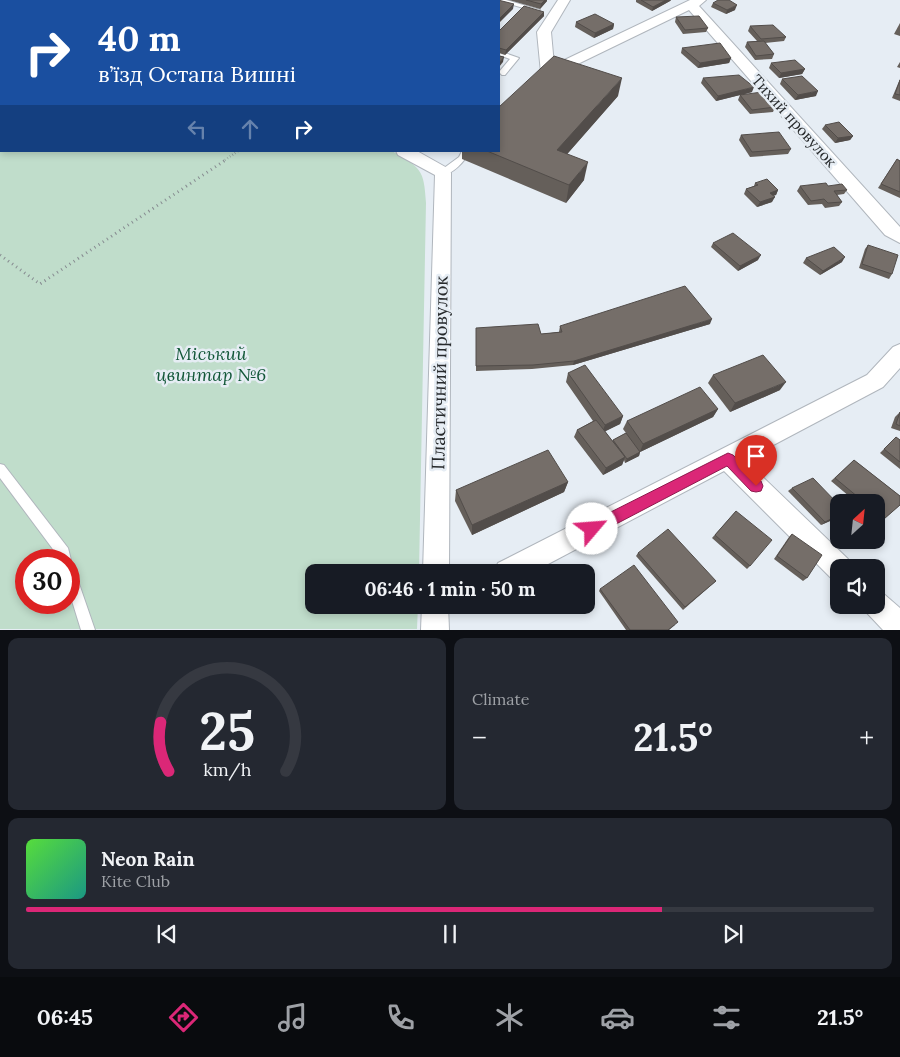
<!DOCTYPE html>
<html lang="en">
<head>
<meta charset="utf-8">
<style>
	:root { --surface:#171b24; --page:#242831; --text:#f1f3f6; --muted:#9ea1a6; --line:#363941; --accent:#db2777 }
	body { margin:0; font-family:Lora,serif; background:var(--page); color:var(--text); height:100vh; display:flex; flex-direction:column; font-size:19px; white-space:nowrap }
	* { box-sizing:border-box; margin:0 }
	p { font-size:16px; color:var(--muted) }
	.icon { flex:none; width:28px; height:28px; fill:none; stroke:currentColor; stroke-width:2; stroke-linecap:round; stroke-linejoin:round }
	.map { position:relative; height:630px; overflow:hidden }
	.details { display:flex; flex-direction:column; gap:8px; padding:8px; background:#0d0f14; flex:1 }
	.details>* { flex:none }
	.hud { position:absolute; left:0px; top:0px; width:500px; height:152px; box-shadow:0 2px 8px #0003; background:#1a4fa0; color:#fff; overflow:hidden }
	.needle { width:32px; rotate:27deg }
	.buttons { position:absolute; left:830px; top:494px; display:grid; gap:10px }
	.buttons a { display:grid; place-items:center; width:55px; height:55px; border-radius:10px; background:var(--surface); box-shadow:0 2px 8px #0003; font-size:25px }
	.speed { position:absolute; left:15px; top:549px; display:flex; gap:10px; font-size:25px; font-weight:700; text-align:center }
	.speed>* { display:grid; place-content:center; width:65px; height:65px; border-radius:50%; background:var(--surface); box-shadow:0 2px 8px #0003; line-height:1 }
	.speed .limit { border:8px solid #d22; background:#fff; color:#111 }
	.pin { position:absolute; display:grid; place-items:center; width:42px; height:42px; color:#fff; margin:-51px -21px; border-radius:50% 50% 50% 0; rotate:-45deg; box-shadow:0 0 5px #0007 }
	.pin .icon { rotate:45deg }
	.me { position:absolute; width:55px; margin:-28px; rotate:63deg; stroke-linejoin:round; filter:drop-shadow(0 0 4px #0008) }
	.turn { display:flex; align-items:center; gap:18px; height:105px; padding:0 15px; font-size:22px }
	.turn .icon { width:65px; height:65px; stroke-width:2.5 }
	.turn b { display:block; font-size:35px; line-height:42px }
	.lanes { display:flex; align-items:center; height:48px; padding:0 15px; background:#0003; justify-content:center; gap:25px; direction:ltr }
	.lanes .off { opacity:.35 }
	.big { font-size:38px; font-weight:700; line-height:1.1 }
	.details .widget { flex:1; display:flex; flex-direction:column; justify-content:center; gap:8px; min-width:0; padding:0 18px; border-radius:10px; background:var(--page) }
	.details .dial { align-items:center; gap:0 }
	.dial svg { height:130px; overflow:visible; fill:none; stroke:var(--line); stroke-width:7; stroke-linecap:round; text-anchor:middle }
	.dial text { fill:var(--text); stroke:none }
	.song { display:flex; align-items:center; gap:15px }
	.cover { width:60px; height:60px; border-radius:8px; background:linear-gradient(135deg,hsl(110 70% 55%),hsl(170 70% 35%)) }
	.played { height:5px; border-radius:2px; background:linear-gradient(90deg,var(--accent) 75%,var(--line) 75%) }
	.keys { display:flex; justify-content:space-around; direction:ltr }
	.heat { display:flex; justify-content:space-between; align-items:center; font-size:28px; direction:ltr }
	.details .tiles { flex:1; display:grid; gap:8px; grid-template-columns:1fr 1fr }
	.widget:last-child { grid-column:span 2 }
	.trip { position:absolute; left:305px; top:564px; width:290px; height:50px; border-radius:10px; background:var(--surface); box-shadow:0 2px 8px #0003; font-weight:700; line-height:50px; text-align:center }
	.menu { display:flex; height:80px; justify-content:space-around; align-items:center; background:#090b0e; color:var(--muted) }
	.menu .icon { width:35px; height:35px }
	.menu .on { color:var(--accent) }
	.menu b { font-size:22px; color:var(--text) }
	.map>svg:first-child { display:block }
	.green { fill:#c0ddcb; fill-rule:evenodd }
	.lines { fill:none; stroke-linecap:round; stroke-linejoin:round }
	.lane-casing { stroke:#b0b6bd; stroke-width:2 }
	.street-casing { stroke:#b0b6bd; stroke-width:2 }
	.path-far1 { stroke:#868b90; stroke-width:2.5; stroke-dasharray:0.5 2.5; stroke-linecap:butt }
	.path { stroke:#868b90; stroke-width:3; stroke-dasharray:1 4; stroke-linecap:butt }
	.lane { fill:#fff; fill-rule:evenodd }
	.street { fill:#fff; fill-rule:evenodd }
	.wall { fill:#655f5a }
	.shaded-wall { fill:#524d4a }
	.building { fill:#756e69; stroke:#524d4a }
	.route { fill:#db2777; stroke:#8e194d }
	.labels { text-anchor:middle; stroke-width:5; stroke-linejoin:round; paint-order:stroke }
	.far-street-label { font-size:15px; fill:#272a2c; stroke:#e6edf4 }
	.park-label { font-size:18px; font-style:italic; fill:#125738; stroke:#e6edf4 }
	.street-label { font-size:18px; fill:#272a2c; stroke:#e6edf4 }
</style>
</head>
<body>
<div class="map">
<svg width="900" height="630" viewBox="0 0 900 630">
	<rect width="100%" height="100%" fill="#e6edf4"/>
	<path class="green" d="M 0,14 L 1,151 L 392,151 C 421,168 424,169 426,203 L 419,572 L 314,572 L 314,605 L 418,605 L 417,629 L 0,629 ZM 26,560 L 69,560 L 69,602 L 26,602 Z"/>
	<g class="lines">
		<g class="lane-casing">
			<g id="lane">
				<polygon points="406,0 415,0 416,1 407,1"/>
				<polygon points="496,0 506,0 540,10 537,12"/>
				<polygon points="499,51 519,58 505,75 502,75 499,72 510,59 499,55"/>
				<path d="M 462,151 L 470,151 C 465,161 452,176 440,175 L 440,171 L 459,157 Z"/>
				<polygon points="0,464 4,465 68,548 71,560 70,565 69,560 59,560 58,556 0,478"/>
				<polygon points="69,566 74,567 75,572 95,630 81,630 69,591"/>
			</g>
		</g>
		<g class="street-casing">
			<g id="street">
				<polygon points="558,0 570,0 551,32 554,65 690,0 706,0 699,6 900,227 900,243 885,235 689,10 553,76 543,76 541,73 537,32"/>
				<polygon points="396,151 417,151 449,169 451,173 449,572 423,572 435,175 398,155"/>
				<polygon points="900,344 900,368 883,387 745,460 848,559 852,568 839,568 839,581 830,577 724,471 533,572 494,572 498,563 867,375 893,347"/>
				<polygon points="876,591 885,595 900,608 900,630 883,630 867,613 863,605 876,605"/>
				<polygon points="422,605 448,605 449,630 421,630"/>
			</g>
		</g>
		<polyline class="path-far1" points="225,160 238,151"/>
		<polyline class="path" points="0,255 40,284 227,159"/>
		<use href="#lane" class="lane"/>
		<use href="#street" class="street"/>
	</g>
	<g class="wall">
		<polygon points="323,0 351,0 349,1 327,1"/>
		<polygon points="420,0 484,0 483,1 425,1"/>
		<polygon points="509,0 547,0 547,1 540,9"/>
		<polygon points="636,0 671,0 670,1 652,11 636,2"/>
		<polygon points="713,3 735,10 726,14 711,7"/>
		<polygon points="544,12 544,16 505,55 499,53 499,31"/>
		<polygon points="676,17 708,28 706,32 683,34 675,22"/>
		<polygon points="576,22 614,24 613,29 594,38 575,27"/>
		<polygon points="900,23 900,36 894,34"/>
		<polygon points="750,26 786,37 784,41 765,43 774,54 772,59 755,60 745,47 747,42 757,41 748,31"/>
		<polygon points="682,48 731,58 729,63 698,68 681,53"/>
		<polygon points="900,62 900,68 897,67"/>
		<polygon points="771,63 805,69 802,74 779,78 769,68"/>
		<polygon points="703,78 752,92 742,95 775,107 773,112 750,114 738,100 740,95 716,101 701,83"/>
		<polygon points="782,79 816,96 795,100 780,84"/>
		<polygon points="900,79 900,101 892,98"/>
		<polygon points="618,96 567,154 584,180 566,203 462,159 462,151 499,151"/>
		<polygon points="825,125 853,136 850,140 835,143 822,129"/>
		<polygon points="741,135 791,149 788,154 750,157 739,140"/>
		<polygon points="897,159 900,161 900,198 878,188"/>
		<polygon points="755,183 778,190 776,195 773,196 772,202 757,207 744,194 746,189 754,186"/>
		<polygon points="800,186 828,186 847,190 844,194 837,195 842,202 839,206 825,208 822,204 808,205 797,191"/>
		<polygon points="713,243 758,260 738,271 711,247"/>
		<polygon points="868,245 892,274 889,279 859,268 865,249"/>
		<polygon points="806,258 842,262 820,275 803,263"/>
		<polygon points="710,324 573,365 532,369 476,371 476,328 541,334 559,332 560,326"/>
		<polygon points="568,373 623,416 620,424 605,431 612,441 613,440 626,433 623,429 627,421 718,409 713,417 640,452 639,456 625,463 624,460 622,465 603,475 574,437 577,430 593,421 566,382"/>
		<polygon points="713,375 780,390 730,412 708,383"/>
		<polygon points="900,412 900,431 891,428 895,417"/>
		<polygon points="896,437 900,440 900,469 880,453"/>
		<polygon points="854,460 900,496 900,505 879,523 876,520 876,502 856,502 831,481"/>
		<polygon points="568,482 564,492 472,535 455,501 456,490"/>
		<polygon points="792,488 839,505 839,517 821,525 788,491"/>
		<polygon points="736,511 750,566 747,569 712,538"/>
		<polygon points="792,534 807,578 803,581 774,559 789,537"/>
		<polygon points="638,553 716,581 683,610 636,556"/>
		<polygon points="600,589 675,625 669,630 626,630 599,591"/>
	</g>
	<g class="shaded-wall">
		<polygon points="545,0 547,0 547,1 540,9 541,4"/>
		<polygon points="666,0 671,0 670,1 652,11 653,7"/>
		<polygon points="514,4 513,9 499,23 499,19"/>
		<polygon points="737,5 735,10 726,14 727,10"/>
		<polygon points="544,12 544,16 505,55 506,50"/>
		<polygon points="614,24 613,29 594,38 595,33"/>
		<polygon points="504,57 503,62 499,67 499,63"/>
		<polygon points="731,58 729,63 698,68 700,63"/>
		<polygon points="805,69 802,74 779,78 781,73"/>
		<polygon points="622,78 618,96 555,168 557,150"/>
		<polygon points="754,87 752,92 716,101 718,96"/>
		<polygon points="818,91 816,96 795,100 798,95"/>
		<polygon points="853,136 850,140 835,143 838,138"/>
		<polygon points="588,162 584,180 566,203 569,185"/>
		<polygon points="778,190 776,195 767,197 770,193"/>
		<polygon points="775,197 772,202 757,207 760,202"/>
		<polygon points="761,255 758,260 738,271 740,266"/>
		<polygon points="845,257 842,262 820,275 823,271"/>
		<polygon points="712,319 710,324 573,365 574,361"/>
		<polygon points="786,382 780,390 730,412 735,403"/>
		<polygon points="718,409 713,417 640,452 643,444"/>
		<polygon points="623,416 620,424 602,433 605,425"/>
		<polygon points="640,452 639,456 625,463 627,459"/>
		<polygon points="625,457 622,465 603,475 606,468"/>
		<polygon points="568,482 564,492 472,535 472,525"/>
		<polygon points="839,515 839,517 821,525 825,522"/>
	</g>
	<g class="building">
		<polygon points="316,0 321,0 325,1 314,1"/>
		<polygon points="359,0 407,0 412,1 357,1"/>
		<polygon points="436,0 480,0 478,1 441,1"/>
		<polygon points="493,0 498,0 514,4 499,19 499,1 492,1"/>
		<polygon points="526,0 545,0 541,4"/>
		<polygon points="641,0 666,0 653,7"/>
		<polygon points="718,0 729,0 737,5 727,10 713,3"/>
		<polygon points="524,6 544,12 506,50 499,48 499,31"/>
		<polygon points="595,14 614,24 595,33 576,22"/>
		<polygon points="699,16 708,28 685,30 676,17"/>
		<polygon points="773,25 786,37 761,39 750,26"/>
		<polygon points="764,41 774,54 756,56 747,42"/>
		<polygon points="720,43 731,58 700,63 682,48"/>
		<polygon points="499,56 504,57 499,63"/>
		<polygon points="554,56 622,78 557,150 588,162 569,185 487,151 499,151 499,107"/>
		<polygon points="795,60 805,69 781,73 771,63"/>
		<polygon points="739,75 754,87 718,96 703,78"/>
		<polygon points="802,76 818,91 798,95 782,79"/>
		<polygon points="900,80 900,95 895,94"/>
		<polygon points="762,92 775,107 752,110 740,95"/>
		<polygon points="839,122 853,136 838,138 825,125"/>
		<polygon points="779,132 791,149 752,152 741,135"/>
		<polygon points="897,159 900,161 900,192 881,184"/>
		<polygon points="767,179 778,190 770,193 775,197 760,202 746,189 758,185 755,183"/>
		<polygon points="826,183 828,186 842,184 847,190 834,191 842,202 828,203 824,199 811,201 800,186"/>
		<polygon points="733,233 761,255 740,266 713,243"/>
		<polygon points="868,245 898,255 892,274 862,264"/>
		<polygon points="834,247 845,257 823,271 806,258"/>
		<polygon points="685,286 712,319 574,361 533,365 476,366 476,328 538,324 541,334 562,332 560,326"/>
		<polygon points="763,355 786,382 735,403 713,375"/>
		<polygon points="585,365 623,416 605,425 568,373"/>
		<polygon points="700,387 718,409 643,444 627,421"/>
		<polygon points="900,412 900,426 896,424"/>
		<polygon points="596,420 625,457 606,468 577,430"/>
		<polygon points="626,433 640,452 627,459 613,440"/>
		<polygon points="896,437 900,440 900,462 884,449"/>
		<polygon points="548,450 568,482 472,525 456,490"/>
		<polygon points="854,460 900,496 900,505 884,519 876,513 876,502 864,502 835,478"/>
		<polygon points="813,478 839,505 839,515 825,522 792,488"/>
		<polygon points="736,511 772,540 750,566 715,535"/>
		<polygon points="668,529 716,581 685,607 638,553"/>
		<polygon points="792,534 822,555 807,578 777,556"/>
		<polygon points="634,565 678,622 668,630 630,630 600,589"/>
	</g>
	<polygon class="route" points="728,453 733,455 761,481 763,486 761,491 756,492 751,491 727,466 597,534 592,536 587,534 585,529 587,524"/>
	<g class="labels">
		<g class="far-street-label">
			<text transform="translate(794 121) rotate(48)" y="5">Тихий провулок</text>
		</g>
		<g class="park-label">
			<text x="211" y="360">Міський<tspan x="211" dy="21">цвинтар №6</tspan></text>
		</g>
		<g class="street-label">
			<text transform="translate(440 373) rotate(-89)" y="6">Пластичний провулок</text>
		</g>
	</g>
</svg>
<div class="buttons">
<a><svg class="needle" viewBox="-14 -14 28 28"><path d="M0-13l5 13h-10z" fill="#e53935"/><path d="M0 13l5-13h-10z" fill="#9ea1a6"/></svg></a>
<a><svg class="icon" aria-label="sound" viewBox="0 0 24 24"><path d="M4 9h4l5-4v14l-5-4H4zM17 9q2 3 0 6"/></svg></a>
</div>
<div class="speed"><div class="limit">30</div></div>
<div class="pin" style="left:756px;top:486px;background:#d93025"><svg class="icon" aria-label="arrive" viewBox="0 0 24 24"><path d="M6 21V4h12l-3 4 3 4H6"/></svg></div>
<svg class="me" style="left:592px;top:529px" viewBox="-20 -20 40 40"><circle r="19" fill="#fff"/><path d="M0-13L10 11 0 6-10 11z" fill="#db2777"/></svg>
<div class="trip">06:46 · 1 min · 50 m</div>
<div class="hud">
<div class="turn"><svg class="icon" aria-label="right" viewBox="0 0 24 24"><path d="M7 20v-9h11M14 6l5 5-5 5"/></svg><div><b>40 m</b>в’їзд Остапа Вишні</div></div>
<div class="lanes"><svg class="icon off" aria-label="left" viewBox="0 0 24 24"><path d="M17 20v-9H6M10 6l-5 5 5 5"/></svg><svg class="icon off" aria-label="ahead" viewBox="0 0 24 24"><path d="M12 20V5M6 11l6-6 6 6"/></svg><svg class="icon" aria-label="right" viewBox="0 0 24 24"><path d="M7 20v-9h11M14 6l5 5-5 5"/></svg></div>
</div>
</div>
<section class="details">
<div class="tiles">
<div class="widget dial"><svg viewBox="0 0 100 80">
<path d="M14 69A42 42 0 1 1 86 69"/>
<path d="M14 69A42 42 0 0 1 9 39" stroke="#db2777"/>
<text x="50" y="56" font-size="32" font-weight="700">25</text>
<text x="50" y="72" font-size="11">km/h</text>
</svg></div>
<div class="widget"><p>Climate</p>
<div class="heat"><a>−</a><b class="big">21.5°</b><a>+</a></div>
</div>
<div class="widget">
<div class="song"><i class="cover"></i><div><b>Neon Rain</b><p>Kite Club</p></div></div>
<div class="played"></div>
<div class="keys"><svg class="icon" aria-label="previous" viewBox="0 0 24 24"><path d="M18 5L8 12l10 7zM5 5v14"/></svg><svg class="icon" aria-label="pause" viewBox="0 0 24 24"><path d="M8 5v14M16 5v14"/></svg><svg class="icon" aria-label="next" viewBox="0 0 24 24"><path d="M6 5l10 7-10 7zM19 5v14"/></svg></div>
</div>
</div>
</section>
<nav class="menu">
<b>06:45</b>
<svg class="icon on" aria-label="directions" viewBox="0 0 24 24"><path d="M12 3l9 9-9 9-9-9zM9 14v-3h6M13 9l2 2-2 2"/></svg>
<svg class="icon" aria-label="music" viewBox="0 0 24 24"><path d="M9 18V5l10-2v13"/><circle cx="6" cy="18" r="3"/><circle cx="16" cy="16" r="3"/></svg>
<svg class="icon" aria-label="phone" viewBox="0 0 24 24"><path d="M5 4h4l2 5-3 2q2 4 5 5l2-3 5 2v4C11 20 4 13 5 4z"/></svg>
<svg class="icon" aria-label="climate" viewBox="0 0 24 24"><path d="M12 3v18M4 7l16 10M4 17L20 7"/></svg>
<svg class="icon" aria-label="car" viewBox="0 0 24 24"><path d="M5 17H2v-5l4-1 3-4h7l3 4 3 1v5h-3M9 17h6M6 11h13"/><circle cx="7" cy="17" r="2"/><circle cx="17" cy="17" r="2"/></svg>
<svg class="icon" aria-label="filters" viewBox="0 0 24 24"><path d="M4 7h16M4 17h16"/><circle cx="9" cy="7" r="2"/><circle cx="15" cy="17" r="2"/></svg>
<b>21.5°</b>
</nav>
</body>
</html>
